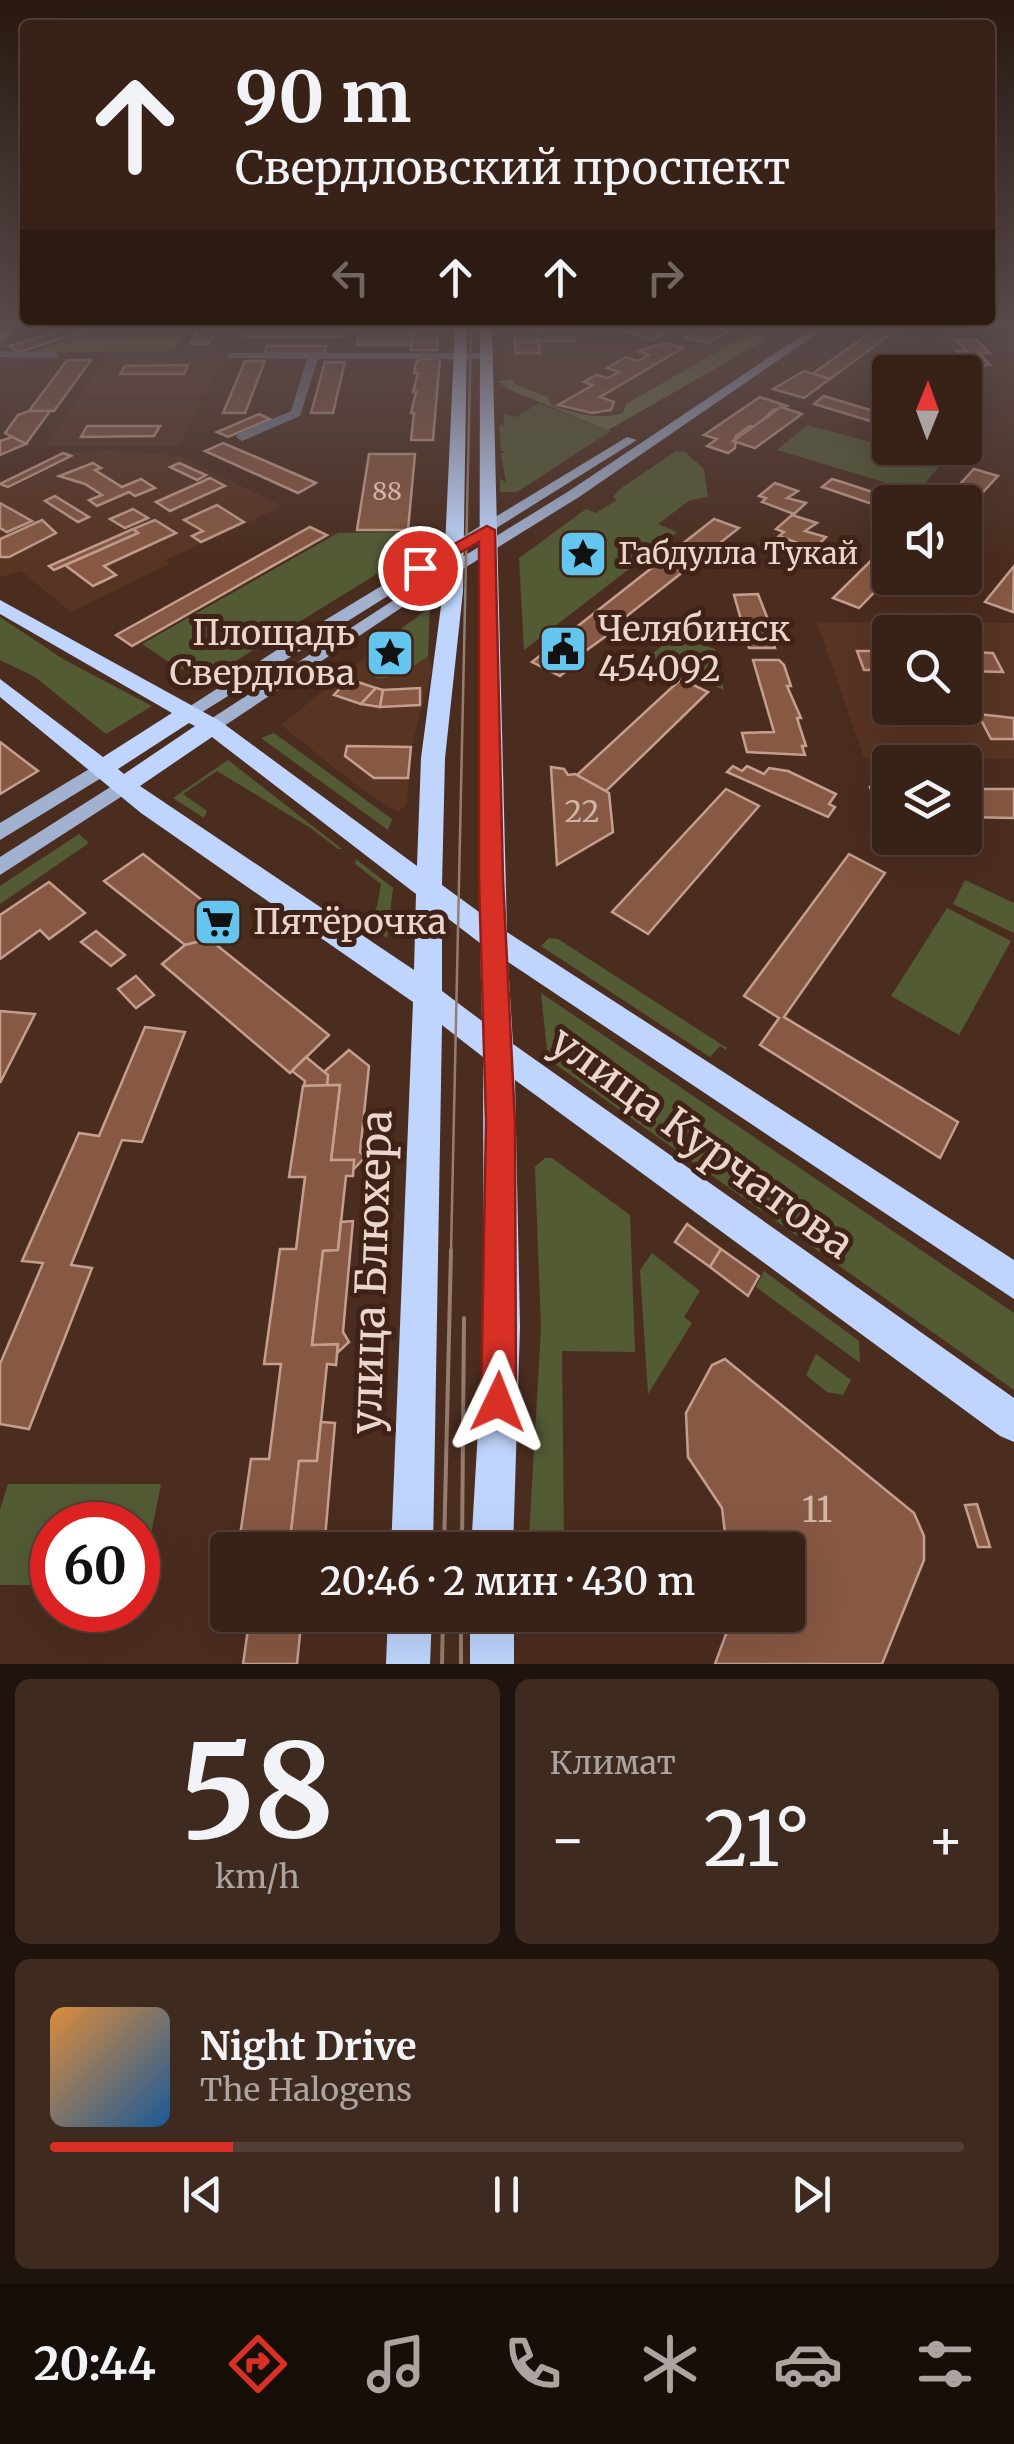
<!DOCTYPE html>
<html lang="ru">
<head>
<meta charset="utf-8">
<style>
	:root { --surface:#382217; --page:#3f2a20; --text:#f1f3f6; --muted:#aba4a1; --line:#523f36; --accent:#d93025 }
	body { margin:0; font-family:Merriweather,serif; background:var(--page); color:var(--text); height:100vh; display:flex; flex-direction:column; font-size:38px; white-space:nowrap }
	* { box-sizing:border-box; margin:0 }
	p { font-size:32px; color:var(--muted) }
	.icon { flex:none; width:55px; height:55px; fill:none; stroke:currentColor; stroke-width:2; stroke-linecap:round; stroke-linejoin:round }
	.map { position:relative; height:1664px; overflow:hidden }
	.details { display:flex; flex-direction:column; gap:15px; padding:15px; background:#1f130d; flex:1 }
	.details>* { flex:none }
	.banner { position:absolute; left:20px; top:20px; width:975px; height:305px; border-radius:10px; box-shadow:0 10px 40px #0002,0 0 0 2px var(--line); background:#382217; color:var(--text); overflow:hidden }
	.needle { width:65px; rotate:1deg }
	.fabs { position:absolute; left:872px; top:355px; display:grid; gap:20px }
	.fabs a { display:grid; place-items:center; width:110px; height:110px; border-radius:10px; background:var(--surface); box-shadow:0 10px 40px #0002,0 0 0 2px var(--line); font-size:50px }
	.speed { position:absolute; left:30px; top:1502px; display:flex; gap:20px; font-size:50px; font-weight:700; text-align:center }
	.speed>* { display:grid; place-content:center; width:130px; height:130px; border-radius:50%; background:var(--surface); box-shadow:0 10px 40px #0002,0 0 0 2px var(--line); line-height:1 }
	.speed .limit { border:15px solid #d22; background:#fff; color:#111 }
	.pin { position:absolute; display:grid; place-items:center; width:85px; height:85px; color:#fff; margin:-42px; border:5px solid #fff; border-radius:50%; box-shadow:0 2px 10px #0007 }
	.me { position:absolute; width:110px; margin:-55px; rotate:2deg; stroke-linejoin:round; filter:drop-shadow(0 0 8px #0008) }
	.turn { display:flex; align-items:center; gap:35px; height:210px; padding:0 50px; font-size:45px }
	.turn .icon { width:130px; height:130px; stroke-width:2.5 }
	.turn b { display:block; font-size:70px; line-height:85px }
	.lanes { display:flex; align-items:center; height:95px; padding:0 50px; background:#0003; justify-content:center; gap:50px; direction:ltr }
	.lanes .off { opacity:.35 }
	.big { font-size:75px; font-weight:600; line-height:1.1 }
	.details .widget { flex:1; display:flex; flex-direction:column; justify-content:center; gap:15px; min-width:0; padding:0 35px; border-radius:15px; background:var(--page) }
	.details .dial { align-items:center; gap:0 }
	.dial b { font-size:130px; line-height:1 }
	.song { display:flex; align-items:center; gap:30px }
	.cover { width:120px; height:120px; border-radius:15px; background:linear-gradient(135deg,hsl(30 70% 55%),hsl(210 70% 35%)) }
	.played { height:10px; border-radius:5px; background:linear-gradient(90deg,var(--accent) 20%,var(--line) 20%) }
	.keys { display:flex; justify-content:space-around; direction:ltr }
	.heat { display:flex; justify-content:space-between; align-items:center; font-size:55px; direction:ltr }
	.details .tiles { flex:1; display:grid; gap:15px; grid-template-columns:1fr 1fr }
	.widget:last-child { grid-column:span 2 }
	.trip { position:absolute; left:210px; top:1532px; width:595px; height:100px; border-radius:10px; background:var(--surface); box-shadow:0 10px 40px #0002,0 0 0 2px var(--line); font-weight:600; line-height:100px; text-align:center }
	.menu { display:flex; height:160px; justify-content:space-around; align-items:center; background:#160e09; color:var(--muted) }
	.menu .icon { width:70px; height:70px }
	.menu .active { color:var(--accent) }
	.menu b { font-size:45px; color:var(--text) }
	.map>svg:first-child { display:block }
	.built { fill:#583423; fill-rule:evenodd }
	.green { fill:#535b35 }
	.forest { fill:#6c7646 }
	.building { fill:#875843; stroke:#c49f8f; stroke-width:2.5 }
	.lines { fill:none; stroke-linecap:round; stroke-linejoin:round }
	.minor { fill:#7a8599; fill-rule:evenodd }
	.secondary { fill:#a1b2d1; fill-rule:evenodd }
	.primary { fill:#bfd5fd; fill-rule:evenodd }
	.tram-far1 { stroke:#967d71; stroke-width:2.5 }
	.tram { stroke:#967d71; stroke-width:4 }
	.route { fill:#d93025; stroke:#8d1f18; stroke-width:2.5 }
	.labels { text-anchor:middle; stroke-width:10; stroke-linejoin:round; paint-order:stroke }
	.far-number-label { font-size:25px; fill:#d1b6aa }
	.far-poi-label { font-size:30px; fill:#ead6cd; stroke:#402316; text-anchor:start }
	.number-label { font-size:30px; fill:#d1b6aa }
	.poi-label { font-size:35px; fill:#ead6cd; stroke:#402316; text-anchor:start }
	.near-number-label { font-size:35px; fill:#d1b6aa }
	.near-street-label { font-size:42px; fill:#ead6cd; stroke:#402316 }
</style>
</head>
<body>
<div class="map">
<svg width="1014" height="1664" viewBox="0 0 1014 1664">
	<rect width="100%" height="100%" fill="#4b2d1f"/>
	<g class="built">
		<polygon points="503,328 784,328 608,430 508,389"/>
		<polygon points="107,358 223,358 204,396 80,396"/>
		<polygon points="78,399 202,399 179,446 45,446"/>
		<polygon points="108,450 180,456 283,506 166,560 169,564 71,612 21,571 0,577 0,484 63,453"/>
		<path d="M 817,622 L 1014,623 L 1014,759 L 864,758 ZM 890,632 L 965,632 L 965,708 L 890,708 Z"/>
		<polygon points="371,652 384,679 428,656 432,669 412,744 407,803 398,812 360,788 281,725"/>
	</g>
	<g class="green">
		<polygon points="539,403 611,431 517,492 500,492 500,478 506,483 501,454 505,451 501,451 499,426 504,424 503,413 516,417"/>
		<polygon points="807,425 882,445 890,440 890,448 927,448 951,453 917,492 777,450"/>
		<polygon points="676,451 685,452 704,469 708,497 690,500 658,524 677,532 524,650 519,558 586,509 596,513 617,500 613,497 620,489"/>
		<path d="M 413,532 L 432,540 L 234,662 C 184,681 184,671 142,644 L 338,533 Z"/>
		<path d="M 430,607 L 428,656 C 412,667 394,681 375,678 L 376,663 L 371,652 Z"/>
		<polygon points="0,617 63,659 152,706 106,734 35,677 0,660"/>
		<polygon points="675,636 715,649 724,690 649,656"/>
		<polygon points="274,733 392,819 388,830 261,738"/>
		<polygon points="228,760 342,849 338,849 309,827 217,771 183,794 207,811 204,818 173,798"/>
		<polygon points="79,834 89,843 0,904 0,886"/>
		<polygon points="356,859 393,888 387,938 362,922 377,907 381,884 355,864"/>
		<polygon points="965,880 1014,903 1014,933 953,904"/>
		<polygon points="947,908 1011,941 959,1035 891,996"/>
		<polygon points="549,938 558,939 727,1048 726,1050 720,1046 710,1057 541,946"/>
		<polygon points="541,993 1014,1313 1014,1390 548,1059"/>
		<polygon points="545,1158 552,1158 630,1215 635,1352 562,1351 564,1538 529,1537 541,1329 535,1167"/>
		<polygon points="652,1253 700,1291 684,1317 692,1323 648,1394 640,1270"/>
		<polygon points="764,1271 859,1341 860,1363 756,1287"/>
		<polygon points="816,1354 851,1380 843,1395 827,1392 806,1375"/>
		<polygon points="8,1484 161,1484 141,1584 138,1584 138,1525 52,1525 52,1585 0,1585 0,1510"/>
	</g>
	<g class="forest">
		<polygon points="101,328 187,328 174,351 30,352"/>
		<path d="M 750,333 L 769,338 L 608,430 L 508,389 L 498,381 L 513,380 L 514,384 L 547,397 L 551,405 C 573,413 600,421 623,413 L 626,404 Z"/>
	</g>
	<g class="building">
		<polygon points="68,328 94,328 19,352 9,346"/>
		<polygon points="199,328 217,328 209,344 191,344"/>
		<polygon points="414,328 438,328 437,350 411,350"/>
		<polygon points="514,328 537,328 540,353 516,353"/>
		<polygon points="537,328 573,328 575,341 538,341"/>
		<polygon points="634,328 640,328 663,334 652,340 626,332"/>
		<polygon points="698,328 722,328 728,331 709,343 685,338"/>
		<polygon points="877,328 898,329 830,379 812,374"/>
		<polygon points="342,333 341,337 244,337 246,334"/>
		<polygon points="413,334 412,345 357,345 359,335"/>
		<polygon points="956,340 977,340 990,353 979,353 990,365 969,366 956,351 966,351"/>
		<polygon points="665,343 683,348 600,397 614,402 611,410 592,413 558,405 593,385 584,382 596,375 608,378 619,372 607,368 626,357 638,361 649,355 638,351"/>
		<polygon points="267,346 326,346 324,354 264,354"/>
		<polygon points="440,358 433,440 411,440 414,413 411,413 416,392 413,392 418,373 414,373 416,363 420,359"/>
		<polygon points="67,360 91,360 54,411 29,411"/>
		<polygon points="245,361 265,361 245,413 223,413"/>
		<polygon points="325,362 345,362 333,413 311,413"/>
		<polygon points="188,365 184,374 120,374 125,366"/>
		<polygon points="804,371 830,379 804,398 773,389"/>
		<polygon points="824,396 890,416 890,427 814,404"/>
		<polygon points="760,397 787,406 773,410 755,428 750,426 736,436 735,448 728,453 707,446 717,439 704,435"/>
		<polygon points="781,407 802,414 755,448 733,441"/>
		<polygon points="29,411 50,411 26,444 5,433 18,415"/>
		<polygon points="259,414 270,419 228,437 217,432"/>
		<polygon points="87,426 160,426 154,436 81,437"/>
		<polygon points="12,437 26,444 0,455 0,441"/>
		<polygon points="223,443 256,457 316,483 298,493 205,451"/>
		<polygon points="63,453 71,456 8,487 0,484"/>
		<polygon points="369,454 415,454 408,530 357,530"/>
		<polygon points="93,463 101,468 95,470 122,487 141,479 155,488 135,496 129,492 97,506 89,500 102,495 85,484 59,476"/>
		<polygon points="179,463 206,475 197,480 170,467"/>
		<polygon points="974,469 998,476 970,506 946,499"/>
		<polygon points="210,478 225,486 170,511 156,502"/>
		<polygon points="832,479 842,482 903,502 890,502 890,510 822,487"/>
		<polygon points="775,483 798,491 787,498 806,503 794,514 762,502 766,498 759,496"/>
		<polygon points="55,496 89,517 78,522 45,501"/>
		<polygon points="0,503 32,521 7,532 0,528"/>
		<polygon points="217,505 244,522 201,542 192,536 203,531 184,520"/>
		<polygon points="133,509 148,518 125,528 110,519"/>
		<polygon points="792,515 817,523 805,531 826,537 814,549 779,536 784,532 776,529"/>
		<polygon points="714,519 739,528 623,619 627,621 580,655 583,657 560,676 532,662"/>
		<polygon points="42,520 56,533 9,557 0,557 0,539"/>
		<polygon points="155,520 176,533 104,566 116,575 93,586 65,565 138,533 133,529"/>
		<polygon points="310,527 327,535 132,646 116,635"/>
		<polygon points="133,529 138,533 54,570 49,566"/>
		<polygon points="890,542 890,576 859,608 833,598"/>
		<polygon points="1014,566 1013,612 985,602 1010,571"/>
		<polygon points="758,594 777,643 774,643 775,648 749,648 734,595"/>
		<polygon points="857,651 890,651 890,670 864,670"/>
		<polygon points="965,652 993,653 1003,672 965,671"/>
		<polygon points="753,660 779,660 784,665 791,686 787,686 801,718 797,718 806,746 802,746 805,755 747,752 742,733 774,732"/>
		<polygon points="349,679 376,688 361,704 334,695"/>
		<polygon points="681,679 708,692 606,791 577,775"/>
		<polygon points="376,688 383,690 380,707 361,704"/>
		<polygon points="420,688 420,705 380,707 383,690"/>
		<polygon points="978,714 1014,718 1014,739 991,739"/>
		<polygon points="0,742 38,771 0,794"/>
		<polygon points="347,746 411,747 408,778 374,778 345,756"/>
		<polygon points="733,766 742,771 747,766 764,774 769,768 788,771 836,794 829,804 835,807 828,817 727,772"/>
		<polygon points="551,767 564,769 568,775 575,774 609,793 613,832 557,865"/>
		<polygon points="870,787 890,788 890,816 880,816"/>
		<polygon points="726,789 759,806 648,934 612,912"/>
		<polygon points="965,789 1014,789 1014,818 965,817"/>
		<polygon points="143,854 230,922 209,939 185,945 104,881"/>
		<polygon points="849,854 885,873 784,1017 958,1122 940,1158 760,1045 779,1018 744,996"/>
		<polygon points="49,882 85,913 49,939 40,930 0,959 0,915"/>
		<polygon points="96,931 125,955 111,966 81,942"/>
		<polygon points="209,939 329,1035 290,1073 162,964 185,945"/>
		<polygon points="136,976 154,995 136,1008 118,989"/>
		<polygon points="0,1011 35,1014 0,1083"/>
		<polygon points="145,1027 185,1032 142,1142 122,1140 71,1265 92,1268 29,1429 0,1424 0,1364 43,1263 22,1261 79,1133 99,1136"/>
		<polygon points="349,1050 369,1066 360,1152 365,1157 353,1170 354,1160 331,1160 340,1085 327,1085 328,1075 324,1072"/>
		<polygon points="306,1057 328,1075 327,1085 304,1086 305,1081 292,1071"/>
		<polygon points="340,1085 331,1160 354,1160 353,1176 346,1176 338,1250 323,1251 312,1345 338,1344 336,1365 327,1364 317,1461 299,1461 289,1550 238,1550 251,1459 269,1459 281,1364 264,1364 280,1249 296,1249 305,1177 289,1177 303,1086"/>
		<polygon points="353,1221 343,1332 349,1342 337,1353 338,1344 312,1345 323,1251 338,1250 341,1222"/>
		<polygon points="687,1224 721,1249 710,1267 675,1242"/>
		<polygon points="721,1249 759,1276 748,1296 710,1267"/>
		<polygon points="725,1359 914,1513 924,1536 924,1560 882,1664 715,1664 733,1615 788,1615 788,1550 727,1550 722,1508 688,1457 686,1413 712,1365"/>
		<polygon points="321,1422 335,1423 324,1550 289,1550 299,1461 317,1461"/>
		<polygon points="977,1504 990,1547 978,1547 965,1505"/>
		<polygon points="250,1615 302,1615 297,1664 243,1664"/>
	</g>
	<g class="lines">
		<g class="minor">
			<polygon points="6,328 16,328 0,345 0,335"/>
			<polygon points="0,351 54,352 59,355 54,358 0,357"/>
			<polygon points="232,353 487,353 492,356 487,359 318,359 300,416 242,441 236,437 238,434 291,411 307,359 228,358 228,354"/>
		</g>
		<g class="secondary">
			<polygon points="813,328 825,328 579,497 413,600 218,730 206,730 203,726 206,722 403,594 569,491"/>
			<polygon points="627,437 637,440 196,716 190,718 181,712 294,639"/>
			<polygon points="104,760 113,767 111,772 0,840 0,823"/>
			<polygon points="123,779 130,781 133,786 130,791 0,875 0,857"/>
		</g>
		<g class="primary">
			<path d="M 455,328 L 467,328 L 463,591 L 445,758 L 442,885 L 479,912 L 480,328 L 492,328 L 507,932 L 1014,1260 L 1014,1299 L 508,962 L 513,1044 L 1014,1398 L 1014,1442 L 1000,1436 L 515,1080 L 520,1327 L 513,1550 L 471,1550 L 484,1327 L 483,1057 L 442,1025 L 433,1550 L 391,1550 L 413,1002 L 141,813 L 0,697 L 0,679 L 103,757 L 172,713 L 0,614 L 0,600 L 220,721 L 417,866 L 421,758 L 443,591 ZM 189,723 L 195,726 L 124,774 L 118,769 ZM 212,737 L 416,894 L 414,970 L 140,786 ZM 442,914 L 480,943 L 482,1021 L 442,991 Z"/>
			<polygon points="388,1615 432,1615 430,1664 386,1664"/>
			<rect x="470" y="1615" width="44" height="49"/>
		</g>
		<polyline class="tram-far1" points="451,1252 471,328"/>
		<g class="tram">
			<polyline points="444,1550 451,1250"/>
			<polyline points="462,1550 464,1318"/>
			<polyline points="461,1615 461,1664"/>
			<polyline points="442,1664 443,1615"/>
		</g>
	</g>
	<linearGradient id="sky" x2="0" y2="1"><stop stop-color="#291911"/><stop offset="0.58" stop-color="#5b4c4d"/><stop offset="1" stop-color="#5b4c4d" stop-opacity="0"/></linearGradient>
	<rect width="1014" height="561" fill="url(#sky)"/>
	<polygon class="route" points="487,526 495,530 503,879 515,1122 516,1402 511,1414 498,1419 486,1414 481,1402 486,1122 479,879 479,542 426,572 411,568"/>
	<defs>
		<g id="sight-square" transform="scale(2.5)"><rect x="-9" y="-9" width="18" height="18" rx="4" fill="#64c5ee" stroke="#402316"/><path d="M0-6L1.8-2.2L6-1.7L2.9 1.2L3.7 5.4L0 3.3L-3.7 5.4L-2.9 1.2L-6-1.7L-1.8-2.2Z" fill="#111"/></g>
		<g id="civic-square" transform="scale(2.5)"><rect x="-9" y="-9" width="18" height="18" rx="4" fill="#64c5ee" stroke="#402316"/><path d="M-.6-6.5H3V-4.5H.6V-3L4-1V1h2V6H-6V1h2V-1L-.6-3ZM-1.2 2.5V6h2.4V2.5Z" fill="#111"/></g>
		<g id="supermarket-square" transform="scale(2.5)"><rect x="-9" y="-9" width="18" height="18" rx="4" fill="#64c5ee" stroke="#402316"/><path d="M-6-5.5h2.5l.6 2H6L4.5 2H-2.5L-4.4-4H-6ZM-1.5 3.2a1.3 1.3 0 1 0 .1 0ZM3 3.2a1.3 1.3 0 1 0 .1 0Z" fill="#111"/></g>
	</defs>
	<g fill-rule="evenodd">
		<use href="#sight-square" x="583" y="554"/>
		<use href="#civic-square" x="563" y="649"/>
		<use href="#sight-square" x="390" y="653"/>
		<use href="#supermarket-square" x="218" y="922"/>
	</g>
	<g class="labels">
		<g class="far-number-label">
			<text x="387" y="500">88</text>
		</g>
		<g class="far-poi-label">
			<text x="618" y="564">Габдулла Тукай</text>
		</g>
		<g class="number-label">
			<text x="582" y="822">22</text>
		</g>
		<g class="poi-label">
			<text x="598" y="641">Челябинск<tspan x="598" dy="40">454092</tspan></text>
			<text x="355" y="645" text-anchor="end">Площадь<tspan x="355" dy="40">Свердлова</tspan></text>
			<text x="253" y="934">Пятёрочка</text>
		</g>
		<g class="near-number-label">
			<text x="817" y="1522">11</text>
		</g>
		<g class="near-street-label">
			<text transform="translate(702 1142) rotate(36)" y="15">улица Курчатова</text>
			<text transform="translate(371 1272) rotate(-88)" y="15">улица Блюхера</text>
		</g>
	</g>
</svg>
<div class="fabs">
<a><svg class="needle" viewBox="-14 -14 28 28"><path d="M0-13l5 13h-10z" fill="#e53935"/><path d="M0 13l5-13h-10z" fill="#aba4a1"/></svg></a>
<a><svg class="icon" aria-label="sound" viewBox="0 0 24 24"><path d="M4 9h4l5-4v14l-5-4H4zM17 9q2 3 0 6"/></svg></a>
<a><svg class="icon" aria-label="search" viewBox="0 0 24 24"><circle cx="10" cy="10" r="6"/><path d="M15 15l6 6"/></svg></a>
<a><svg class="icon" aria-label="layers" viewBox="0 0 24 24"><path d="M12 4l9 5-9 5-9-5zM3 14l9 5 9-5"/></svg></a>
</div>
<div class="speed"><div class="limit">60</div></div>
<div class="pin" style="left:420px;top:568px;background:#d93025"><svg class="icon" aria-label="arrive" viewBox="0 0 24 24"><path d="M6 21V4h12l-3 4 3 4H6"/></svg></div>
<svg class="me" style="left:498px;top:1402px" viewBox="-20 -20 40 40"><path d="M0-17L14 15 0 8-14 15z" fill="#d93025" stroke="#fff" stroke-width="4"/></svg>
<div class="trip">20:46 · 2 мин · 430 m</div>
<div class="banner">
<div class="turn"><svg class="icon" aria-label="ahead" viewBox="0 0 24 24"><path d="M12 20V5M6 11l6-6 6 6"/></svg><div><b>90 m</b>Свердловский проспект</div></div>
<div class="lanes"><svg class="icon off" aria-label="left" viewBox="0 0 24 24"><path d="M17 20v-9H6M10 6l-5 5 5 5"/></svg><svg class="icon" aria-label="ahead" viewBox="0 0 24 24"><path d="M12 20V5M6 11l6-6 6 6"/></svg><svg class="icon" aria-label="ahead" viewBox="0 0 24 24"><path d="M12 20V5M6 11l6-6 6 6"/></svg><svg class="icon off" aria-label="right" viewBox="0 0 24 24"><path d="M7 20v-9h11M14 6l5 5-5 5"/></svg></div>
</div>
</div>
<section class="details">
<div class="tiles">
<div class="widget dial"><b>58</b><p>km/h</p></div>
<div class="widget"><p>Климат</p>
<div class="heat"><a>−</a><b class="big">21°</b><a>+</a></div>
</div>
<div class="widget">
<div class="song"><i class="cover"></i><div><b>Night Drive</b><p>The Halogens</p></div></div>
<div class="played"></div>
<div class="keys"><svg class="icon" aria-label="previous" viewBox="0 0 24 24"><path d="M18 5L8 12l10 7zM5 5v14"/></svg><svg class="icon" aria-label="pause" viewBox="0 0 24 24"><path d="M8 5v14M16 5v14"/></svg><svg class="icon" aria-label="next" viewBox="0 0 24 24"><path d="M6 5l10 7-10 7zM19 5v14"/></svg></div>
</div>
</div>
</section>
<nav class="menu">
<b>20:44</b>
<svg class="icon active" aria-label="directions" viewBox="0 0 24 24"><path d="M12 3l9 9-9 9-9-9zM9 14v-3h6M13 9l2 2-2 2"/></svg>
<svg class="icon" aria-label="music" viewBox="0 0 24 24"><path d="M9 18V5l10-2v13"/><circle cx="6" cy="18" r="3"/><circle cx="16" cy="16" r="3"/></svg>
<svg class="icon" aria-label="phone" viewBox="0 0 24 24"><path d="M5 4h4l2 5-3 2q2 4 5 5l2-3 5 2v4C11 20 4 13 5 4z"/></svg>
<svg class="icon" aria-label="climate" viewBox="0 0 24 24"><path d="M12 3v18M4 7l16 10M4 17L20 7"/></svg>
<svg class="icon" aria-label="car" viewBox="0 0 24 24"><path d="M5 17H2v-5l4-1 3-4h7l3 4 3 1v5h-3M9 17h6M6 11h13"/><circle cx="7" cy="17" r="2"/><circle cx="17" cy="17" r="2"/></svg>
<svg class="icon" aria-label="filters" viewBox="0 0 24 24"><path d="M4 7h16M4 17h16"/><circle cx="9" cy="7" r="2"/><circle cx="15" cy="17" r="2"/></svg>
</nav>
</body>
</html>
